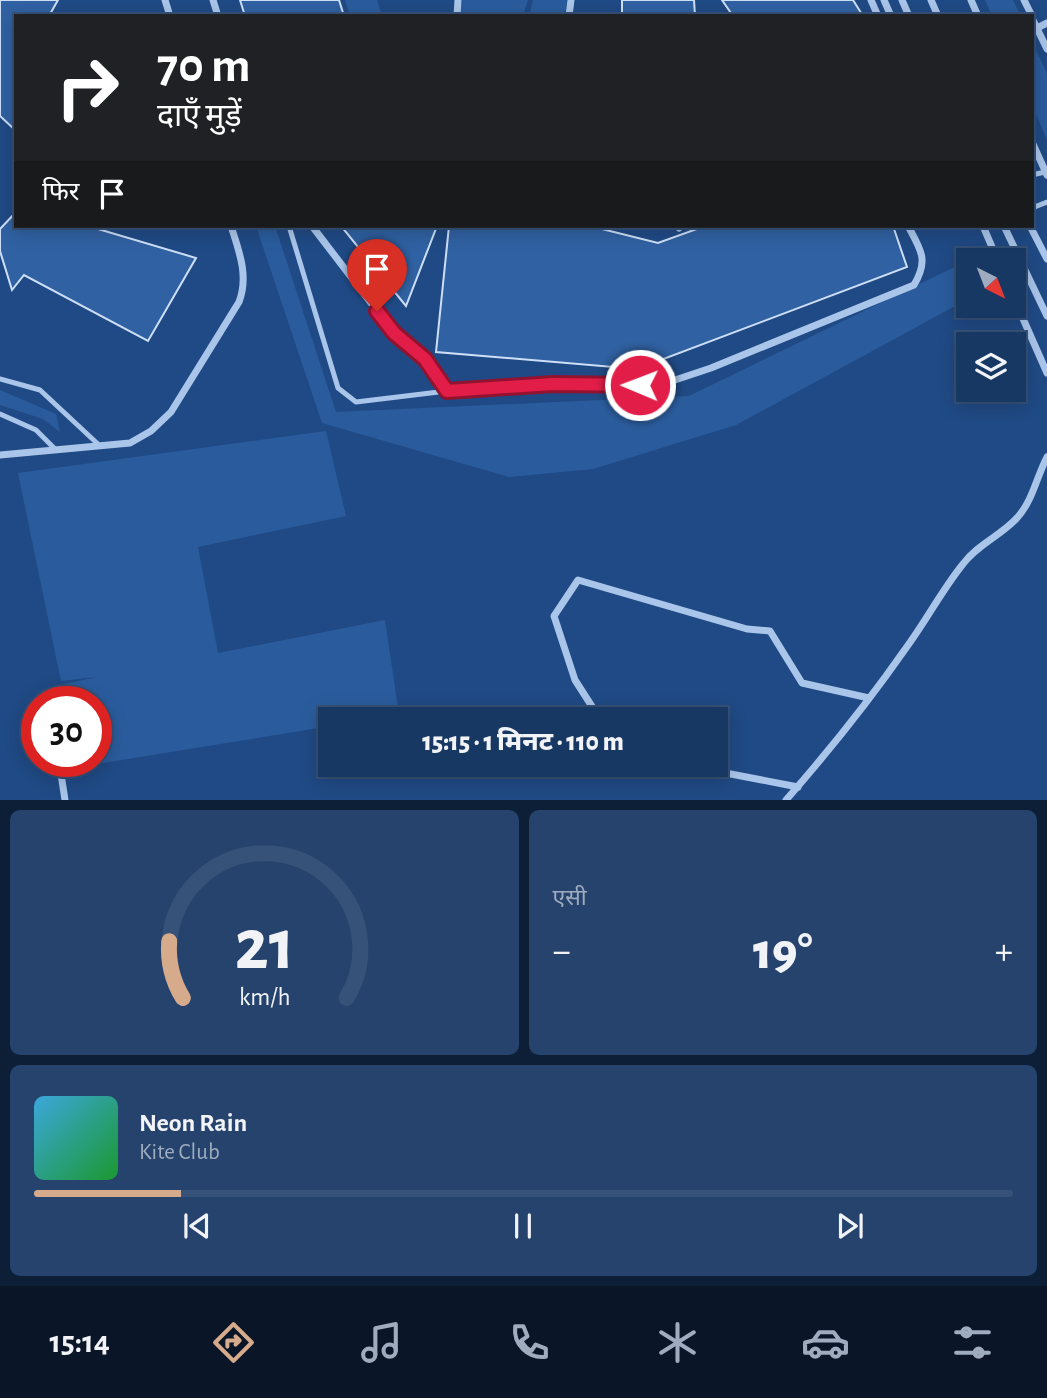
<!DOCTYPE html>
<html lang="hi">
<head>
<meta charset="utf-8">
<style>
	:root { --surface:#183864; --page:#25436d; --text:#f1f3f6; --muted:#9facbf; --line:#365278; --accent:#d6ab8b }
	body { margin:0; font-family:"Alegreya Sans","Noto Sans Devanagari",sans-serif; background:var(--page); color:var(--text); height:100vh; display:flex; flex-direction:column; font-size:26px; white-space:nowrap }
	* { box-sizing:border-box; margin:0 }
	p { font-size:23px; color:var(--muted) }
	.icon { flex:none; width:38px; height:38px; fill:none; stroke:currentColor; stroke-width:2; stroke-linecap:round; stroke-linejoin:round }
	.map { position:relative; height:800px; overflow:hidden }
	.sheet { display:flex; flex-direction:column; gap:10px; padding:10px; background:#0d1f37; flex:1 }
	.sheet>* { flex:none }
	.hud { position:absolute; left:14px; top:14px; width:1020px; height:214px; border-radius:0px; box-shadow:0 4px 18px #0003,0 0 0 2px var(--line); background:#202124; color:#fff; overflow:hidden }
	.needle { width:46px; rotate:138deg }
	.controls { position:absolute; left:956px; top:248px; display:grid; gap:14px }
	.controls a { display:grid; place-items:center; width:70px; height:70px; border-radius:0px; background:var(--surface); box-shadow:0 4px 18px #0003,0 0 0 2px var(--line); font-size:35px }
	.speed { position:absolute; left:21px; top:686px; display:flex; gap:14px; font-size:35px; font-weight:700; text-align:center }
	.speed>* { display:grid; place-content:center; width:91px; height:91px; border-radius:50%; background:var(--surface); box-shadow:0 4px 18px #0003,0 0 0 2px var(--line); line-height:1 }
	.speed .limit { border:10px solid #d22; background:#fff; color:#111 }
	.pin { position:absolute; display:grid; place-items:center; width:60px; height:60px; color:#fff; margin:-72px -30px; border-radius:50% 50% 50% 0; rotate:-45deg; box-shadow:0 0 7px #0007 }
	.pin .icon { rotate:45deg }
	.me { position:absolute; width:77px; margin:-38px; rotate:271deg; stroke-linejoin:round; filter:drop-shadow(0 0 5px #0008) }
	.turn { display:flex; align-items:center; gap:24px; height:147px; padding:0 28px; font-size:32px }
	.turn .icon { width:91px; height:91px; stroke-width:2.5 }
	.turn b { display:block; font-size:49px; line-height:60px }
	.then { display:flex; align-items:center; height:66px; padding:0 28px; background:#0003; gap:14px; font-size:26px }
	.big { font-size:52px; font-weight:800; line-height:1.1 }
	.sheet .widget { flex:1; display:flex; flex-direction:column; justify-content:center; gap:10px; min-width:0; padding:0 24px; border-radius:10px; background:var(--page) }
	.sheet .dial { align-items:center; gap:0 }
	.dial svg { height:182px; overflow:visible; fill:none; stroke:var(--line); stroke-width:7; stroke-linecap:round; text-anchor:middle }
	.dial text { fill:var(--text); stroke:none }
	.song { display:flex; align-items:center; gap:21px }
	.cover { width:84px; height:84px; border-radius:10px; background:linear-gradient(135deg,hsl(200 70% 55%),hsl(130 70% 35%)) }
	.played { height:7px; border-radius:4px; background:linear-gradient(90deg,var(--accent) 15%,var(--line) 15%) }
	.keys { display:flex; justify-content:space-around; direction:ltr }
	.heat { display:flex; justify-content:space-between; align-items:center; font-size:38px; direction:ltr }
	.sheet .tiles { flex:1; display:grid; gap:10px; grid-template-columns:1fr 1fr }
	.widget:last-child { grid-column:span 2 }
	.trip { position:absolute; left:318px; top:707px; width:410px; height:70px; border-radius:0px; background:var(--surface); box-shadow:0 4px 18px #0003,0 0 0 2px var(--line); font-weight:800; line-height:70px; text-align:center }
	.dock { display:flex; height:112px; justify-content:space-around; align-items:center; background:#0a1628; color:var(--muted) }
	.dock .icon { width:49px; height:49px }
	.dock .on { color:var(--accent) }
	.dock b { font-size:32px; color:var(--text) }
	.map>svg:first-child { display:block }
	.green { fill:#2a5c9d }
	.building { fill:#3061a2; stroke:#cddff7; stroke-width:2 }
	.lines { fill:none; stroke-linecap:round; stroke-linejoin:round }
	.service { stroke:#a9c5e9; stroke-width:5 }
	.minor { stroke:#a9c5e9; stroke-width:7 }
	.route-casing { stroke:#92132f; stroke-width:18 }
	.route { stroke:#e11d48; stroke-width:12 }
</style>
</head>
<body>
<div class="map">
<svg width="1047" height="800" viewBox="0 0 1047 800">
	<rect width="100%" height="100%" fill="#204a85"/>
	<g class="green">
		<polygon points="345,0 377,0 382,16 350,16"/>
		<polygon points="462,0 528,0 523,16 460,16"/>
		<polygon points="533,0 567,0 565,16 529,16"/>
		<polygon points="985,0 1013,0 1021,16 992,16"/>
		<polygon points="1032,42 1047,73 1047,140 1033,107"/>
		<polygon points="256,226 275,226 336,412 689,396 971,259 972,261 968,261 968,299 736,425 593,469 509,477 322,423"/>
		<polygon points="0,390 56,414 60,432 43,419 0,405"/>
		<polygon points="326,431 346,516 198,547 218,653 385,620 399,715 371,719 331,719 331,726 78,767 77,761 96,761 96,702 63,702 60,685 97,677 61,681 18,473"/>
	</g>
	<g class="building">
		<polygon points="0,0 58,0 49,16 16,16 16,131 0,116"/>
		<polygon points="240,0 339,0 344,16 245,16"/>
		<polygon points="622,0 694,0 695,16 622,16"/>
		<polygon points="722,0 853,0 863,16 733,16"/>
		<polygon points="16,212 16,226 88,226 196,258 148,341 24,275 12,290 0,251 0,229"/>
		<polygon points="341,226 437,226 406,306"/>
		<polygon points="449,226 590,226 658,243 705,226 893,226 907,267 637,369 436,352"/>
	</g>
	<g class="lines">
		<g class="service">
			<polyline points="1032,175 1045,172"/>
			<polyline points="1032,208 1047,202"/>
			<polyline points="289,226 338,388 356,402 447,391"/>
			<polyline points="0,379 40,390 100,446"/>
			<polyline points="0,414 36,430 56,450"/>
		</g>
		<g class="minor">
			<polyline points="165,0 170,16"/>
			<polyline points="213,0 218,16"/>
			<polyline points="871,0 878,16"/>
			<polyline points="884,0 891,16"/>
			<polyline points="902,0 909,16"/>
			<polyline points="931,0 938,16"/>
			<polyline points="971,0 978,16"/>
			<polyline points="1024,0 1032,16"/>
			<polyline points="457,16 458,0"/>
			<polyline points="569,16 571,0"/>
			<polyline points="1032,18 1047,49"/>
			<polyline points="1037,28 1047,23"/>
			<polyline points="1032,142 1047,175"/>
			<path d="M 312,226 L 394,333 L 425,359 L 447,391 L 553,384 L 640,385 L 672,381 L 711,368 L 914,285 C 929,260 921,250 908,226"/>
			<polyline points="678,226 679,228"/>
			<polyline points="983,226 998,261"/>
			<polyline points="1004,226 1047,316"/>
			<polyline points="1030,226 1047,259"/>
			<polyline points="1013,296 1047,373"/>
			<path d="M 0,455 L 130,443 L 151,431 L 171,412 L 239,302 C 249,276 239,251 231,226"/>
			<polyline points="600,719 575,680 554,616 578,580 747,629 770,631 802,683 869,698"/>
			<polyline points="59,761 65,800"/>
			<polyline points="684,765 798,787"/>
			<path d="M 786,800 C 829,751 869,701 906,648 C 926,621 942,590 963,564 C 977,545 1000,536 1016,519 C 1033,501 1036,478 1047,457"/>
		</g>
	</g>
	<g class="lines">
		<g class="route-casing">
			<polyline id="route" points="377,311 394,333 425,359 447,391 553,384 640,385"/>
		</g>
		<use href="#route" class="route"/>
	</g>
</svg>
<div class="controls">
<a><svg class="needle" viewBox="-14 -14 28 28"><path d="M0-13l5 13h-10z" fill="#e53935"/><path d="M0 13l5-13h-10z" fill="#9facbf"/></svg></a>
<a><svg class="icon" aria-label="layers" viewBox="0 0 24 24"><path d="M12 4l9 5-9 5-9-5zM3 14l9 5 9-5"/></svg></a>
</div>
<div class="speed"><div class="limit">30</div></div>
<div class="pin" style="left:377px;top:311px;background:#d93025"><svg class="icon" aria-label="arrive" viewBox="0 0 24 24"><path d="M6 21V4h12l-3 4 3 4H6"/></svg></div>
<svg class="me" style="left:640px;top:385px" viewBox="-20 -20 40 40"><circle r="17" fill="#e11d48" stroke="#fff" stroke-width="3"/><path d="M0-11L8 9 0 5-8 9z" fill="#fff"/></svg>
<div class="trip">15:15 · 1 मिनट · 110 m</div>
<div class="hud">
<div class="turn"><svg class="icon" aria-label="right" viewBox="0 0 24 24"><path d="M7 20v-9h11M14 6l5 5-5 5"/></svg><div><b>70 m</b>दाएँ मुड़ें</div></div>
<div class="then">फिर<svg class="icon" aria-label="arrive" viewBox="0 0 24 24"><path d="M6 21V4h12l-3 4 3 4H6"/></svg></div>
</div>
</div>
<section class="sheet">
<div class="tiles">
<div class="widget dial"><svg viewBox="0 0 100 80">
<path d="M14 69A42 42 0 1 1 86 69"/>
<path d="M14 69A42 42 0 0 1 8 44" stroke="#d6ab8b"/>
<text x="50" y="56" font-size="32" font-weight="700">21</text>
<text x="50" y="72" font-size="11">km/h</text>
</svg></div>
<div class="widget"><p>एसी</p>
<div class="heat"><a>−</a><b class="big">19°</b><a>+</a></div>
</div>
<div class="widget">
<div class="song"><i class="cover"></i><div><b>Neon Rain</b><p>Kite Club</p></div></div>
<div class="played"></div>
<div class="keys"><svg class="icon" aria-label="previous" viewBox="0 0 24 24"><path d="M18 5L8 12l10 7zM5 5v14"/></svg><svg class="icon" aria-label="pause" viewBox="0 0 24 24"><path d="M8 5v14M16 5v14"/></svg><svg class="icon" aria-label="next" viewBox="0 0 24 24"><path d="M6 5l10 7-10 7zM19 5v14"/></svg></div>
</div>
</div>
</section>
<nav class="dock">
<b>15:14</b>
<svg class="icon on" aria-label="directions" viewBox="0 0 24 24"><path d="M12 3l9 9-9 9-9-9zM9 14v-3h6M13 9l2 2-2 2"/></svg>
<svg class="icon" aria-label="music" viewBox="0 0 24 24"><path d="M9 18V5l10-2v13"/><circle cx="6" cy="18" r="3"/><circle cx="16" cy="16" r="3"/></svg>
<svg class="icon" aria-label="phone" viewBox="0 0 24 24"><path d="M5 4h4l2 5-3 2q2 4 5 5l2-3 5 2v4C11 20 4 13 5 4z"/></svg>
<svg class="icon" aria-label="climate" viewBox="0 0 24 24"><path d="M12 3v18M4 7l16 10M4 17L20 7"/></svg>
<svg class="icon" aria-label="car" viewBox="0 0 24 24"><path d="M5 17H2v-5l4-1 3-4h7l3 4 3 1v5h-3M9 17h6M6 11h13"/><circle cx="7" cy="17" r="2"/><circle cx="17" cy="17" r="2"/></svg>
<svg class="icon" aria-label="filters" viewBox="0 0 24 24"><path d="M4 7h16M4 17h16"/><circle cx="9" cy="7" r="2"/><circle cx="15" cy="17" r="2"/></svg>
</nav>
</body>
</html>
